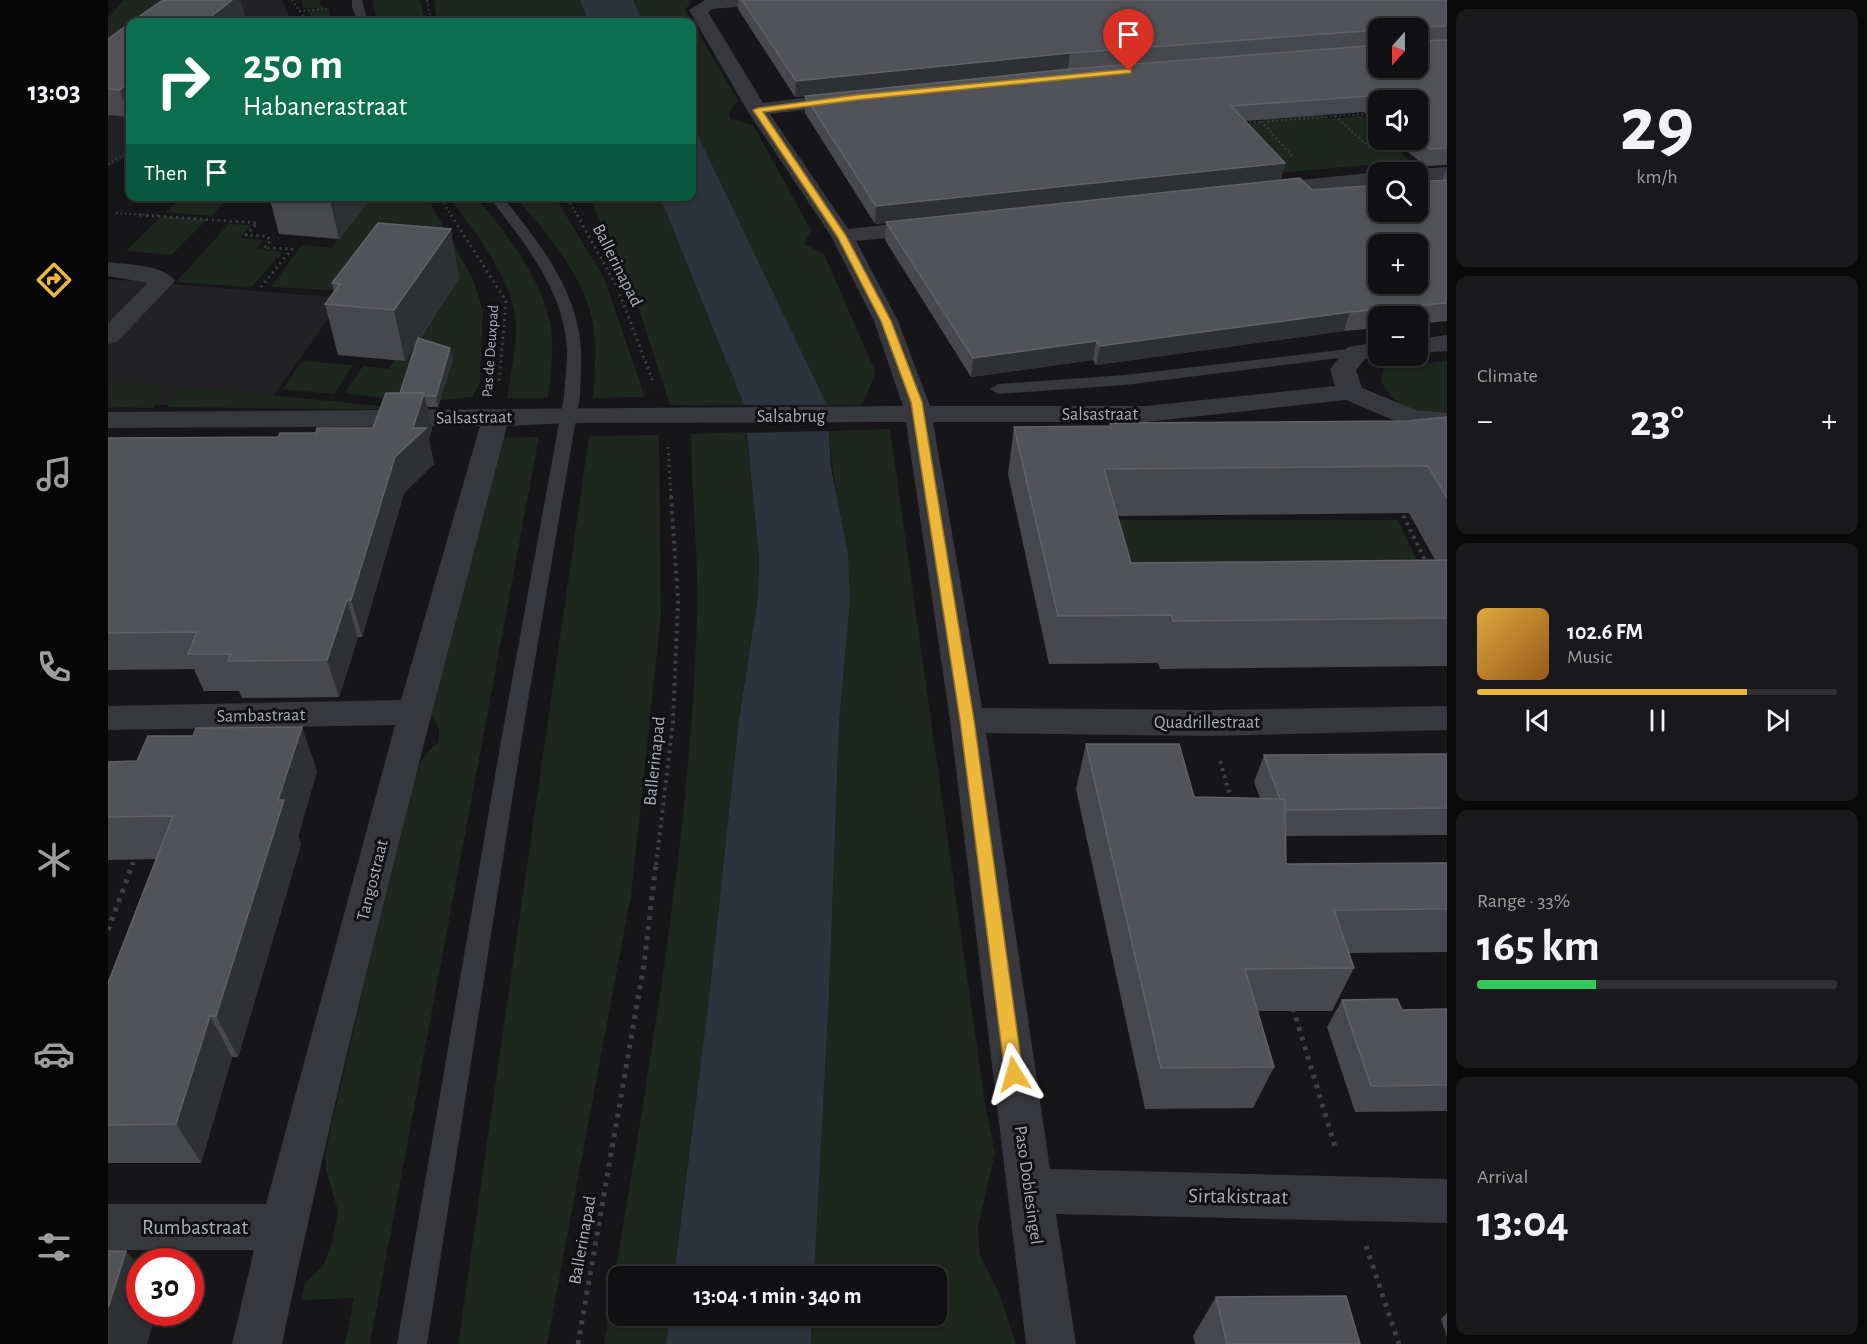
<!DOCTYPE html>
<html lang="en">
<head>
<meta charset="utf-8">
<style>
	:root { --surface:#101012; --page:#19191b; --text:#f1f3f6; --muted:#9c9d9f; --line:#303032; --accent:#edb739 }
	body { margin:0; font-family:"Alegreya Sans",sans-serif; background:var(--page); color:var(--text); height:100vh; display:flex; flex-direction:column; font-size:22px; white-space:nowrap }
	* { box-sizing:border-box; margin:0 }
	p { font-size:20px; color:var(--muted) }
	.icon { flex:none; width:33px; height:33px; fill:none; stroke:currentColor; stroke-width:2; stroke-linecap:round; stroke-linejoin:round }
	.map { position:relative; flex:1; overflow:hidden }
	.side { display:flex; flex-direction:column; gap:9px; padding:9px; background:#09090a; width:420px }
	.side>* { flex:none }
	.top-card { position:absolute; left:18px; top:18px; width:570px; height:183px; border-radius:12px; box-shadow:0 3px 9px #0003,0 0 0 2px var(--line); background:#0b6e4f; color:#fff; overflow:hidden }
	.needle { width:39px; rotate:201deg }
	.fabs { position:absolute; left:1260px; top:18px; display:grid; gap:12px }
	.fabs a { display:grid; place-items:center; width:60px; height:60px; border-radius:12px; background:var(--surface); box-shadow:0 3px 9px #0003,0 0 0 2px var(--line); font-size:30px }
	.speed { position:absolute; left:18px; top:1248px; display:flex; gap:12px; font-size:30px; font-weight:700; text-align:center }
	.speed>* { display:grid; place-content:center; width:78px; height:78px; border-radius:50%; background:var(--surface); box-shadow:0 3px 9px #0003,0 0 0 2px var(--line); line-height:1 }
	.speed .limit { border:9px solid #d22; background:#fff; color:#111 }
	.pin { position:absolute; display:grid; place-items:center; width:51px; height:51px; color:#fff; margin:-62px -26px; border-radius:50% 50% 50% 0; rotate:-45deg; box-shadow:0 0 6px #0007 }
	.pin .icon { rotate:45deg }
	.me { position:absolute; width:66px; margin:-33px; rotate:352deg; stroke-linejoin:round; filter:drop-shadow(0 0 4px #0008) }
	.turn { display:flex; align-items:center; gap:21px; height:126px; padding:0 18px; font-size:27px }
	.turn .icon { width:78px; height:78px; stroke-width:2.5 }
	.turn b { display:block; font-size:42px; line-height:51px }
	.then { display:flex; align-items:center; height:57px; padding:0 18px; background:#0003; gap:12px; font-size:22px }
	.big { font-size:45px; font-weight:700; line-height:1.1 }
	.side .card { flex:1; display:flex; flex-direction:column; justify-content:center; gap:9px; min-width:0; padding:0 21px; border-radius:12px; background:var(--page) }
	.side .dial { align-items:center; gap:0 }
	.dial b { font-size:78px; line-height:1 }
	.song { display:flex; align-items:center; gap:18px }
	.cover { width:72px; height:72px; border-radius:9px; background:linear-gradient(135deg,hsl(40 70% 55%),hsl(30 70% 35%)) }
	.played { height:6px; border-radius:3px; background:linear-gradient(90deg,var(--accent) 75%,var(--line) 75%) }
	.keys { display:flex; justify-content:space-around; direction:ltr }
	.heat { display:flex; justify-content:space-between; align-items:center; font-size:33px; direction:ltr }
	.charge { height:9px; border-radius:4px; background:linear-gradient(90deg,#34c759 33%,var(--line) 0) }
	.trip { position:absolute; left:500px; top:1266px; width:339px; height:60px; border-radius:12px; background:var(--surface); box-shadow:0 3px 9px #0003,0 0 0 2px var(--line); font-weight:700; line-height:60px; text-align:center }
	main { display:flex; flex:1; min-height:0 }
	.menu { display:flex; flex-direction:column; width:108px; justify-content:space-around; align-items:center; background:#060607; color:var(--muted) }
	.menu .icon { width:42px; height:42px }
	.menu .on { color:var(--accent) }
	.menu b { font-size:27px; color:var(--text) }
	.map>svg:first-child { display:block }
	.built { fill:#222225 }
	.green { fill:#1e261f }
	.water { fill:#2c343b }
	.pier { fill:#161618 }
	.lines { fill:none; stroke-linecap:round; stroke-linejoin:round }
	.path-far3 { stroke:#3d3f44; stroke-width:2; stroke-dasharray:1.5 3; stroke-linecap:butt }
	.path-far2 { stroke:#3d3f44; stroke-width:3; stroke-dasharray:2 4; stroke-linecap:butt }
	.path-far1 { stroke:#3d3f44; stroke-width:4; stroke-dasharray:3 4.5; stroke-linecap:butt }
	.path { stroke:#3d3f44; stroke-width:5; stroke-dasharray:4 6; stroke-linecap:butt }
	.lane { fill:#37383d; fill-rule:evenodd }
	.street { fill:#37383d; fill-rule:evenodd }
	.wall { fill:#47484d; fill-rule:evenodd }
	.shaded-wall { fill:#2f3033 }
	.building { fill:#525358; stroke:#5f6167; stroke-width:1.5; fill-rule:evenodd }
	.route { fill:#edb739; stroke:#9a7725; stroke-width:1.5 }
	.labels { text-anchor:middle; stroke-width:6; stroke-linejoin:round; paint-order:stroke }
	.far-street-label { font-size:15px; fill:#a8acb7; stroke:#111113 }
	.street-label { font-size:18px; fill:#a8acb7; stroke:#111113 }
	.near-street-label { font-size:21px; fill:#a8acb7; stroke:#111113 }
</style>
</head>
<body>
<main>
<nav class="menu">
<b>13:03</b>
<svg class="icon on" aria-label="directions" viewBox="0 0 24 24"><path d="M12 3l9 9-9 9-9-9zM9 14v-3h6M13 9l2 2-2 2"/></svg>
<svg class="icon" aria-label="music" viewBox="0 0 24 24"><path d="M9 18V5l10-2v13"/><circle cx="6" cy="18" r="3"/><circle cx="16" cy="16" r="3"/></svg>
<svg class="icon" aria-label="phone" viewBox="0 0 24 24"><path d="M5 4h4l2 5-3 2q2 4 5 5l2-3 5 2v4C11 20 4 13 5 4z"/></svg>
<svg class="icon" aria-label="climate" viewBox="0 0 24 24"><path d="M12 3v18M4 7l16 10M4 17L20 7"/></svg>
<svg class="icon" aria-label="car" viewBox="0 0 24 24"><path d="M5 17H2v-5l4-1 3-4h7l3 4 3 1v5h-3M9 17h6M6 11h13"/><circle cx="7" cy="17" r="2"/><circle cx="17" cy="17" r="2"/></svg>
<svg class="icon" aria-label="filters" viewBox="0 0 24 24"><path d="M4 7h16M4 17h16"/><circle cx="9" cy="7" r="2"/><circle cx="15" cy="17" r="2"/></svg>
</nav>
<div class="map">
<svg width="1339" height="1344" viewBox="0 0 1339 1344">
	<rect width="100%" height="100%" fill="#161618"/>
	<g class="built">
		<polygon points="31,0 174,0 184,22 22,22 22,156 0,166 0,33"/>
		<polygon points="0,279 235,298 163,399 0,408"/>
	</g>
	<g class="green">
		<polygon points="16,0 84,1 57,22 22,22 22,49 0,58 0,18"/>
		<polygon points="193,0 211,0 213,6 221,10 222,22 209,22 198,10 210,9 197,8"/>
		<polygon points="265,0 312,0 317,22 269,22"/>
		<polygon points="326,0 472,0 481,22 329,22"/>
		<path d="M 525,0 L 584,0 L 577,10 L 630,101 C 625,107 618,111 623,119 L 645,125 L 703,230 L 696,244 L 716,254 L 768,373 L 754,405 L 719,405 L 584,123 L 584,22 L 535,22 Z"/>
		<polygon points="1169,72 1220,119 1255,116 1270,131 1270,140 1280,140 1302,161 1171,173 1125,126 1158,122 1111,75"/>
		<polygon points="74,197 74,196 121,197 103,216 58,212"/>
		<polygon points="264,197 319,197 366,281 375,312 372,383 364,397 332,400 336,389 296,401 237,393 255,366 281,369 290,356 300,357 351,274 271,253 242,291 163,287 194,245 224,248 232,234"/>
		<path d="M 341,197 L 368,197 C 400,235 443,289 444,342 C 445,360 442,379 440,398 L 399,398 C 402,377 407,356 408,335 C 411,285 368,234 341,197 Z"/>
		<path d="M 408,197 L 447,197 L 496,278 L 537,397 L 485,398 C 487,370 490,339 482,311 C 469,267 437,232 408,197 Z"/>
		<polygon points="478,197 552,197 636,405 562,405 523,285 484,204"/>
		<polygon points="54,216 99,219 63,255 18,251"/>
		<polygon points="121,224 143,225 132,238 156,240 147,249 175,252 143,287 68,282"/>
		<polygon points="194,361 245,365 226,394 175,389"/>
		<path d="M 1339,361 L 1339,413 C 1303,414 1294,413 1273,382 L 1275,368 Z"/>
		<polygon points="0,381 57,386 45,408 0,407"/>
		<polygon points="72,386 312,410 59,407"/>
		<polygon points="782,429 877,1104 887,1153 870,1227 872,1256 891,1293 908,1344 703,1344 704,1316 828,1316 828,1276 706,1276 721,995 731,724 742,600 720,431"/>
		<path d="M 638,432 L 651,557 L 650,597 L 631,719 L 602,989 L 566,1276 L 510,1276 L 510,1316 L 562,1316 L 558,1344 L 496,1344 C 534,1103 581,862 589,618 C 591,558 583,494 583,434 Z"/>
		<polygon points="551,435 553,616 523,895 439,1344 350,1344 481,436"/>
		<path d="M 431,437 L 262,1344 L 237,1344 L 246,1298 L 193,1300 L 197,1283 L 215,1266 L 225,1240 L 230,1211 L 218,1170 L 217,1153 L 300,794 C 308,774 312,755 331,742 L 331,729 L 323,714 L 384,438 Z"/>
		<polygon points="999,520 1290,520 1327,600 1020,602"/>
	</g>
	<g class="water">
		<polygon points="472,0 525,0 535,22 481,22"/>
		<polygon points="584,123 719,405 723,468 740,555 742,600 731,724 721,995 706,1276 566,1276 602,989 631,719 650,597 651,557 636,405 552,197 584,196"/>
		<polygon points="562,1316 704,1316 703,1344 558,1344"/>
	</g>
	<polygon class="pier" points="633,405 722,405 723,431 635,433"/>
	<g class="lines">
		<g class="path-far3">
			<polyline points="184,0 199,22"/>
			<polyline points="319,0 323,22"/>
			<polyline points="191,11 219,9"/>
			<polyline points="1227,116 1261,147"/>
			<polyline points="1153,121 1184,156"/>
			<polyline points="1137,123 1270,113"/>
			<polyline points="0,164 22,151"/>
			<polyline points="331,196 344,216"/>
			<polyline points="457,196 470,216"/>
			<polyline points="8,213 53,216"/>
		</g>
		<g class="path-far2">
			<polyline points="32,215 149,223 138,235 158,236 163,240 156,248 184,249 152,288"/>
			<polyline points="343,215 398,301 391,383"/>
			<polyline points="469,215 509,287 546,384"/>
			<polyline points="560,447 563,498"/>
		</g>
		<g class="path-far1">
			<polyline points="1292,509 1319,564"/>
			<polyline points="1112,761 1124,802"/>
			<polyline points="24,865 27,858"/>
			<polyline points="548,865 565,722 570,600 563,496"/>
		</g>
		<g class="path">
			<polyline points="0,930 25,863"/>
			<polyline points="1185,1008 1228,1150"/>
			<polyline points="1258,1246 1291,1344"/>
			<polyline points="470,1344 536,964 548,863"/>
		</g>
		<g class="lane">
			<polygon points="244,0 254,0 260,22 250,22 244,7"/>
			<path d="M 381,196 L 394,196 C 430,241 470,290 473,350 C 474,365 472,381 472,396 L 416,724 L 319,1344 L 289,1344 L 396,724 L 456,396 C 457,381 459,365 459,350 C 456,288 415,243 381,196 Z"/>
			<polygon points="1249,348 1256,352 1254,355 1017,385 890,394 882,389 890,384 1017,375"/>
		</g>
		<g class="street">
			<path d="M 597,0 L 656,0 L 648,5 L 605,9 L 600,12 L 655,103 L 743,92 L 750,94 L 753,98 L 750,102 L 743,104 L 662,114 L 740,229 L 821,220 L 829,222 L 832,227 L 829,232 L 821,234 L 748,241 L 790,321 L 822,406 L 1038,406 L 1227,386 L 1222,369 L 1240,347 L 1270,342 L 1270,356 L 1278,356 L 1257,359 L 1248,370 L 1254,388 L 1308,410 L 1339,413 L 1339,429 L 1314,428 L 1292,423 L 1238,400 L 1038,422 L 825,422 L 874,708 L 1101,710 L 1339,706 L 1339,730 L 1101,736 L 878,733 L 942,1169 L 1339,1179 L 1339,1223 L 948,1214 L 968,1344 L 918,1344 L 842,720 L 798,422 L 459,423 L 399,426 C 319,730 238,1036 174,1344 L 124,1344 L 146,1250 L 0,1250 L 0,1204 L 158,1204 L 287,725 L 0,730 L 0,706 L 293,700 L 372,426 L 0,428 L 0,412 L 795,406 L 766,321 L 723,236 L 639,110 L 581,10 Z"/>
			<polygon points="1339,167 1339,179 1310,181 1310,172 1301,172 1310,169"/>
			<polygon points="1270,172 1273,172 1270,172 1270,184 1156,196 1148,195 1145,190 1148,185 1156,184"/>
			<path d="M 0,262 C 19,265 55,264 67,281 L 9,342 L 0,344 L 0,323 L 40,283 L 0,276 Z"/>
			<polygon points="1339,335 1339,351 1310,353 1310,339"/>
		</g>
	</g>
	<g class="wall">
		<path d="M 630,0 L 1339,0 L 1339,165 L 1317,166 L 1286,140 L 1310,140 L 1310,100 L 1270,100 L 1270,126 L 1256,112 L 1137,121 L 1177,163 L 1173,180 L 1204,190 L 1334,180 L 1339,167 L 1339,321 L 1310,324 L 1310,316 L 1270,316 L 1270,328 L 1236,331 L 988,365 L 985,360 L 863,377 L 777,240 L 778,223 L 767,224 L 697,113 L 697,96 L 687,97 L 630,9 ZM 1270,28 L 1310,28 L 1270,68 ZM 1046,62 L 801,85 L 960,69 Z"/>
		<polygon points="22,23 22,115 21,117 0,115 0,39"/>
		<polygon points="161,196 265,196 231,239 171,234"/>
		<polygon points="351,278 312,339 345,359 330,407 319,407 324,429 321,439 326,464 296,493 254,637 250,637 231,697 134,698 131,691 96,691 86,669 0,670 0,438 170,437 265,428 292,393 308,344 297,361 230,355 217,304 226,292 224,283"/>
		<path d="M 1339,417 L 1339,666 L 1052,669 L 1050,663 L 941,664 L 900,474 L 906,427 L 1002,426 L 1002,423 L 1300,421 ZM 1301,513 L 1327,560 L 1023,563 L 1009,516 Z"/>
		<polygon points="978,744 1086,797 1152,798 1146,782 1156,755 1339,754 1339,835 1177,836 1178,864 1339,863 1339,952 1241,953 1246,968 1224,1011 1150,1011 1166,1067 1145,1108 1037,1109 968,789"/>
		<polygon points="0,762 209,771 190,836 193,844 130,1057 124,1057 93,1163 0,1163 0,983 48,859 0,860"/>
		<polygon points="1234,1000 1294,1010 1339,1009 1339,1111 1247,1112 1219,1027"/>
		<polygon points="1108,1297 1252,1344 1087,1344 1085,1336"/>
		<polygon points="1339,1313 1339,1337 1333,1319"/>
	</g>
	<g class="shaded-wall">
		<polygon points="124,0 133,0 138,19 134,22 96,22"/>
		<polygon points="962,53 960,69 687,97 688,81"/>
		<polygon points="22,81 22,115 21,117 12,90"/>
		<polygon points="1177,163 1173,180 767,224 768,206"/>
		<polygon points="221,196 265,196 231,239"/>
		<polygon points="343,229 351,278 297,361 286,310"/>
		<polygon points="1242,312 1236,331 988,365 992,346"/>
		<polygon points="988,341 985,360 863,377 865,358"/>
		<polygon points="342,348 345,359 330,407 328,396"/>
		<polygon points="316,393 324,429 321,439 326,464 296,493 254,637 243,600 287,457"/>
		<polygon points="239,600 250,637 231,697 219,660"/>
		<polygon points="194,727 209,771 190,836 193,844 130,1057 108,1016 170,800"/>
		<polygon points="102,1016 124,1057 93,1163 68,1124"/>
		<polygon points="18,1251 32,1267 32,1312 49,1312 39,1344 0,1344 0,1308"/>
	</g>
	<g class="building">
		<polygon points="55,0 124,0 96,22 23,22"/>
		<polygon points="634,0 1339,0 1339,26 1315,27 1313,29 1313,39 1315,41 1339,40 1339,148 1322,149 1310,138 1310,100 1270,100 1270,104 1261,96 1123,106 1177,163 768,206 697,96 963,69 1270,45 1270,68 1310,68 1310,28 1270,28 1270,30 962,53 688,81"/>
		<polygon points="22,23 22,81 12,90 0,89 0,39"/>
		<path d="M 1192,178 L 1204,190 L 1270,185 L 1270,212 L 1310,212 L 1310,182 L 1339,180 L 1339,303 L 1242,312 L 992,346 L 988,341 L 865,358 L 778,222 ZM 1270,244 L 1310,244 L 1310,284 L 1270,284 Z"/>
		<polygon points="270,223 343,229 286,310 217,304 232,284 224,283"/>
		<polygon points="310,338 342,348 328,396 317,396 316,393 292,393"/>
		<polygon points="278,393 316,393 305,428 318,428 287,457 243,600 239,600 219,660 120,661 123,654 80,654 89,632 0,633 0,438 170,437 172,433 208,433 209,428 265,428"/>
		<polygon points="1339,417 1339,498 1320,466 996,469 1023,563 1339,560 1339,618 1065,621 1063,615 950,616 906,427 1003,426 1002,423 1300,421"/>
		<polygon points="194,727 170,800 176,800 108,1016 102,1016 68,1124 0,1125 0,983 65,816 0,817 0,762 29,761 40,736 85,736 88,728"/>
		<polygon points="978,744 1071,744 1086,797 1177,799 1178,864 1339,863 1339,909 1226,910 1246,968 1137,969 1166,1067 1053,1068"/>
		<polygon points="1339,754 1339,808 1177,810 1177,799 1172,799 1156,755"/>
		<polygon points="1289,999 1294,1010 1339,1009 1339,1085 1263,1086 1234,1000"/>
		<polygon points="0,1251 18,1251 0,1308"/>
		<polygon points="1238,1296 1252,1344 1119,1344 1108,1297"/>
	</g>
	<polygon class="route" points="1021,69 1023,70 1023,73 748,100 655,112 738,236 783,321 814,402 866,720 915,1074 912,1079 906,1082 900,1079 897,1074 852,720 803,402 773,321 729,236 645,110 650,108 748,95"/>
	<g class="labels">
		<g class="far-street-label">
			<text transform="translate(382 351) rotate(-86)" y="5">Pas de Deuxpad</text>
		</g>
		<g class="street-label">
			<text transform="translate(510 265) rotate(63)" y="6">Ballerinapad</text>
			<text x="992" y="420">Salsastraat</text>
			<text x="683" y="422">Salsabrug</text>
			<text transform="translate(366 417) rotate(-1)" y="6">Salsastraat</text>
			<text transform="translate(153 715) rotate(-1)" y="6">Sambastraat</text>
			<text x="1099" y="728">Quadrillestraat</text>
			<text transform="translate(546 761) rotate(-84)" y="6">Ballerinapad</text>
			<text transform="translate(264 880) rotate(-76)" y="6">Tangostraat</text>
			<text transform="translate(921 1185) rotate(82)" y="6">Paso Doblesingel</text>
			<text transform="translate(474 1240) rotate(-80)" y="6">Ballerinapad</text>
		</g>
		<g class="near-street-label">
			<text transform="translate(1130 1196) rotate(1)" y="7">Sirtakistraat</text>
			<text x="87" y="1234">Rumbastraat</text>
		</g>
	</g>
</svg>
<div class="fabs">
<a><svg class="needle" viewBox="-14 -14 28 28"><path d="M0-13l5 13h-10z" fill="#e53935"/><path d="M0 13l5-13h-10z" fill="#9c9d9f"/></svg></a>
<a><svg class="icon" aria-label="sound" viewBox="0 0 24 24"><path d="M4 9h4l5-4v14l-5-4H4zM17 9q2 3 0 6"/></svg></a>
<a><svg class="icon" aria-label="search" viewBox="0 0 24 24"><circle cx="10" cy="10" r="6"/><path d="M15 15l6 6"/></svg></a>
<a>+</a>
<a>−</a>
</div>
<div class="speed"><div class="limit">30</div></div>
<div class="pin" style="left:1021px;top:71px;background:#d93025"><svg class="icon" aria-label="arrive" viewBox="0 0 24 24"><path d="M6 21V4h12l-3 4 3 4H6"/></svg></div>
<svg class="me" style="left:906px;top:1074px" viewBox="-20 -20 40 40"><path d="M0-17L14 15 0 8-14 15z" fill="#edb739" stroke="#fff" stroke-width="4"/></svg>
<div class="trip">13:04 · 1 min · 340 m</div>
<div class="top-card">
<div class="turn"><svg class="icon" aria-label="right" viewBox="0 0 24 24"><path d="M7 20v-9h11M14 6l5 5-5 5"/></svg><div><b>250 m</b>Habanerastraat</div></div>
<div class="then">Then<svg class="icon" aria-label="arrive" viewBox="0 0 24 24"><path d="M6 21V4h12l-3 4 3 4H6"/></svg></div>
</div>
</div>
<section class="side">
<div class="card dial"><b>29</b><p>km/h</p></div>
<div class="card"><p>Climate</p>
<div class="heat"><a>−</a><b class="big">23°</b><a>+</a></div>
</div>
<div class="card">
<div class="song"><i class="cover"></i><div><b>102.6 FM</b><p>Music</p></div></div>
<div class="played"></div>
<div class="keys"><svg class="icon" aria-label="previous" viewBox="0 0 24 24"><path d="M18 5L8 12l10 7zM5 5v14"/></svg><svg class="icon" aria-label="pause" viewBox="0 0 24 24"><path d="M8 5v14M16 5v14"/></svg><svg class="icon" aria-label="next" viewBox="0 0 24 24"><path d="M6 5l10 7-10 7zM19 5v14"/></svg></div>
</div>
<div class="card"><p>Range · 33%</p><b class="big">165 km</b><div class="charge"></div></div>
<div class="card"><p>Arrival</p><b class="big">13:04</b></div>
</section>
</main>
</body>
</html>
